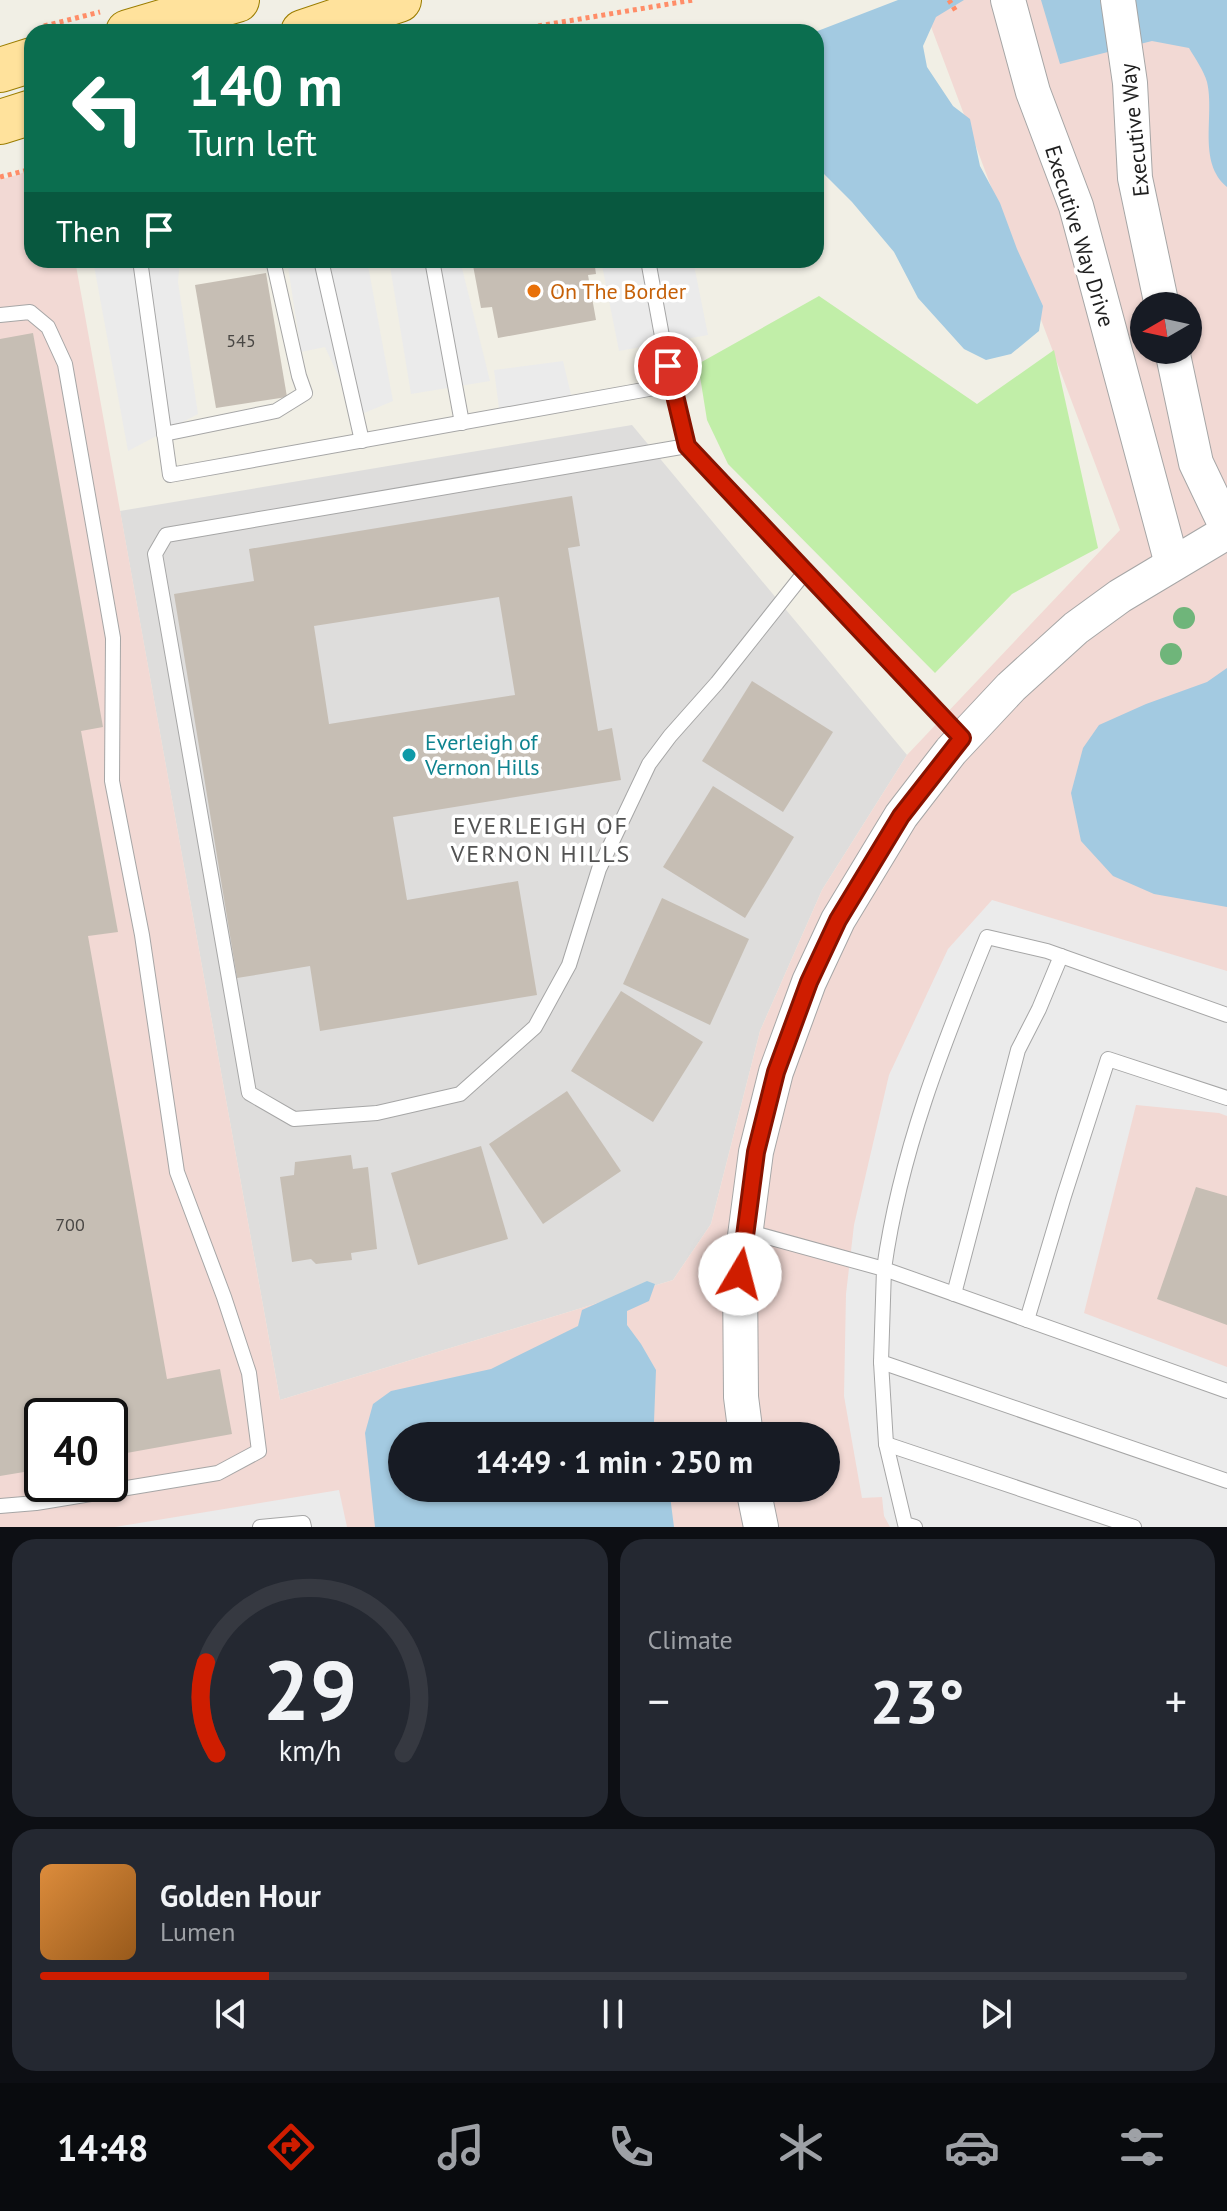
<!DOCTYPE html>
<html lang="en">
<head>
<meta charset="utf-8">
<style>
	:root { --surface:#171b24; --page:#242831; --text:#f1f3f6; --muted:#9ea1a6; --line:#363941; --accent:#cf1d00 }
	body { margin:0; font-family:"PT Sans",sans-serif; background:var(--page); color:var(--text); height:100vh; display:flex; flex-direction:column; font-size:30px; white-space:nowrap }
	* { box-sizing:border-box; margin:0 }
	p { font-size:26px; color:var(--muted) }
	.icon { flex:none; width:44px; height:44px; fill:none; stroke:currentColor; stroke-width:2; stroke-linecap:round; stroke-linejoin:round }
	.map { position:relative; height:1527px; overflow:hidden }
	.side { display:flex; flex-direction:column; gap:12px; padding:12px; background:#0d0f14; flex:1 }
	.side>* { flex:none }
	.guide { position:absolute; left:24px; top:24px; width:800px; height:244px; border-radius:24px; box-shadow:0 2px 6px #0004; background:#0b6e4f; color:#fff; overflow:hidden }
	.needle { width:52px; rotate:261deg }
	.controls { position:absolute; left:1130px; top:292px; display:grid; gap:16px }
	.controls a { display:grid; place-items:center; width:72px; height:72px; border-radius:50%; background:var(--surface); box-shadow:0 2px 6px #0004; font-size:40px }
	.speed { position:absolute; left:24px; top:1398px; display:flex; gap:16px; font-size:40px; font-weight:700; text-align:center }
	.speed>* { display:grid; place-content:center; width:104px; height:104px; border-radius:50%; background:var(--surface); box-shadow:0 2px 6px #0004; line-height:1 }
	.speed .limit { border:4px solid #111; border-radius:12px; background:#fff; color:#111 }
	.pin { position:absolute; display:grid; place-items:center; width:68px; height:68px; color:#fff; margin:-34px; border:4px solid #fff; border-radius:50%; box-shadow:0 2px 8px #0007 }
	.me { position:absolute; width:88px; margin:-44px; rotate:8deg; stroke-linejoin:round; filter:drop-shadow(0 0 6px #0008) }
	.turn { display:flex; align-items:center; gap:28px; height:168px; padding:0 32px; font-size:36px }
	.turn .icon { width:104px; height:104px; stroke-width:2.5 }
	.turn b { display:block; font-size:56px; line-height:68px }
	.then { display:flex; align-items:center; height:76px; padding:0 32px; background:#0003; gap:16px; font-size:30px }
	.big { font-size:60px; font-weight:700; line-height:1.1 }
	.side .widget { flex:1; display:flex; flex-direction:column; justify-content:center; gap:12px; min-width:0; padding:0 28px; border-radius:24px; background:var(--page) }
	.side .dial { align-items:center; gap:0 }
	.dial svg { height:208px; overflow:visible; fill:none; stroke:var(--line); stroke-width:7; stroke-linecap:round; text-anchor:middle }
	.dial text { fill:var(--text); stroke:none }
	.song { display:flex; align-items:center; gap:24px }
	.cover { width:96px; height:96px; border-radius:12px; background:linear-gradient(135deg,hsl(30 70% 55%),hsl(30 70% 35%)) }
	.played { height:8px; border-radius:4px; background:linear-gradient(90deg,var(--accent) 20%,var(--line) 20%) }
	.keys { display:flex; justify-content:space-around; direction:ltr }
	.heat { display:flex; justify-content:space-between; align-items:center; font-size:44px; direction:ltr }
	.side .tiles { flex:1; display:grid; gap:12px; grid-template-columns:1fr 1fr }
	.widget:last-child { grid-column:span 2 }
	.trip { position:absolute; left:388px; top:1422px; width:452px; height:80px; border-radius:40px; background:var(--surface); box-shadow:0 2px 6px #0004; font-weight:700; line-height:80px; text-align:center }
	.dock { display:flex; height:128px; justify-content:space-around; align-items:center; background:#090b0e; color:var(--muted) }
	.dock .icon { width:56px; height:56px }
	.dock .selected { color:var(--accent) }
	.dock b { font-size:36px; color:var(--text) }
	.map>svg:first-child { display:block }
	.residential { fill:#dedddc }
	.commercial { fill:#f2d9d4; fill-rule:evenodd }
	.grass { fill:#c1eea8 }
	.parking { fill:#ebebeb }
	.water { fill:#a3cae1 }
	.building { fill:#c6beb4; fill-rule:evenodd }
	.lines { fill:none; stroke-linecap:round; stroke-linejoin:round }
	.service-casing { stroke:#a6a6a6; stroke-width:16 }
	.tertiary-casing { stroke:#a6a6a6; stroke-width:36 }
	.primary-casing { stroke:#9b7d00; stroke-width:46 }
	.path { stroke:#ff8d68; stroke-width:5; stroke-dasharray:4 4; stroke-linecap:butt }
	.service { stroke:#fff; stroke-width:14 }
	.tertiary { stroke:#fff; stroke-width:34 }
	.primary { stroke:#ffe29c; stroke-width:44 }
	.tree { fill:#6fb57a }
	.route-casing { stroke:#871300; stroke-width:20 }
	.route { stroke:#cf1d00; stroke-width:14 }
	.food-dot { fill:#e8710a; stroke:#fff; stroke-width:3 }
	.culture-dot { fill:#0f9aa8; stroke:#fff; stroke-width:3 }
	.labels { text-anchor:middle; stroke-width:7; stroke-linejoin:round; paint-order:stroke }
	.number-label { font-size:18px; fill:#494744 }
	.street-label { font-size:22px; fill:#1f1f1f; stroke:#fff }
	.food-label { font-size:22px; fill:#c56008; stroke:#fff; text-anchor:start }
	.culture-label { font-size:22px; fill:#0d838f; stroke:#fff; text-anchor:start }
	.neighbourhood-label { font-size:24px; letter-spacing:2px; fill:#525252; stroke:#fff }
</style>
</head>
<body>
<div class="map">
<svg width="1227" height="1527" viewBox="0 0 1227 1527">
	<rect width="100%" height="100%" fill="#f1efe5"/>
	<polygon class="residential" points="632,425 907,755 822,890 760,1031 711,1224 673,1280 280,1400 120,511"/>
	<path class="commercial" d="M 921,0 L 1227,0 L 1227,1527 L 0,1527 L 0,180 L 32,170 L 32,260 L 75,260 L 280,1400 L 673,1280 L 711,1224 L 760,1031 L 822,890 L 907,755 L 1120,530 ZM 1144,306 L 1188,306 L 1188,350 L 1144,350 ZM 42,1416 L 110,1416 L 110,1484 L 42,1484 ZM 402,1436 L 826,1436 L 826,1488 L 402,1488 Z"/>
	<polygon class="grass" points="819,296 977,404 1054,350 1098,548 1012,594 935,673 728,464 707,420 698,364"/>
	<g class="parking">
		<polygon points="93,260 180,260 178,282 198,414 128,451"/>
		<polygon points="287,260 367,260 393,401 357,416 325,347 301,352"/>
		<polygon points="389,260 460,260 490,381 411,394"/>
		<polygon points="601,260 693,260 708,335 619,351"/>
		<polygon points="563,361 573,403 500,416 494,370"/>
		<polygon points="992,900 1227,971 1227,1116 1219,1113 1136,1105 1084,1313 1227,1367 1227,1527 890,1527 884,1516 882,1497 862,1498 844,1396 846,1294 854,1225 889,1075 948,949"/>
		<polygon points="339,1490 347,1527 115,1527"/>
	</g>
	<g class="water">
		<polygon points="898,0 964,0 936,17 923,46 927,67 953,106 970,119 980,166 1000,203 1017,249 1043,306 1039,331 1011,354 986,360 964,349 918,298 894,252 852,202 816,166 815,32"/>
		<path d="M 1041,0 L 1227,0 L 1227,187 C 1197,162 1215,116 1207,82 C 1204,71 1195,58 1189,48 L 1152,41 L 1060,64 Z"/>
		<polygon points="1227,668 1227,907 1154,894 1113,876 1081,841 1071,793 1083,748 1099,725 1146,704 1207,682"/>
		<polygon points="647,1281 655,1284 649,1301 627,1311 627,1325 641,1344 656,1370 654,1422 659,1436 402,1436 402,1488 669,1488 674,1527 375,1527 365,1433 373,1404 391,1391 491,1369 578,1326 582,1310"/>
	</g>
	<g class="building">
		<polygon points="472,260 594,260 596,274 588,275 596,320 498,338 492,307 481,308"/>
		<polygon points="266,273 287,397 216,408 195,285"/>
		<polygon points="33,333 103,727 81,731 118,932 88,936 167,1379 220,1369 232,1434 110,1456 110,1416 42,1416 42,1469 0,1476 0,339"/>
		<path d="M 572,496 L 580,546 L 568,548 L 598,731 L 612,728 L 621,780 L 393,817 L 407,900 L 518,881 L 537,995 L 320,1031 L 310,966 L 237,978 L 174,594 L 254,581 L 249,549 ZM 499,597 L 515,695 L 329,724 L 314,626 Z"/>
		<polygon points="752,681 833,732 783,812 702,761"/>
		<polygon points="713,786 794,837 745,918 663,867"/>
		<polygon points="662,898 749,939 710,1025 623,984"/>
		<polygon points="621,991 703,1042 653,1122 571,1071"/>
		<polygon points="567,1091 621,1171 543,1224 489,1144"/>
		<polygon points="481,1146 508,1239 418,1265 391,1173"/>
		<polygon points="351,1155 353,1169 368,1167 377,1249 351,1253 352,1260 316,1264 311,1259 292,1262 280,1177 294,1175 295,1162"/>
		<polygon points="1196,1187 1227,1196 1227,1325 1157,1299"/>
	</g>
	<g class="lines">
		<g class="service-casing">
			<g id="service">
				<polyline points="140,260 170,475 671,385 687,446 962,738"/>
				<polyline points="321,260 362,441"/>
				<polyline points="432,260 462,423"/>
				<polyline points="648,260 671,385"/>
				<polyline points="0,315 30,312 48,327 65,364 113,638 112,781 142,935 177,1172 224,1297 249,1373 259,1451 218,1473 36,1503 0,1506"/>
				<polyline points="164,434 276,411 305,393 299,376 273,260"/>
				<polyline points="687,446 166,535 155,554 249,1093 294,1119 377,1113 460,1094 535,1027 569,965 599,869 649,764 670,736 717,683 805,572"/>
				<path d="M 1227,1015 L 1047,951 L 987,937 C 943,1044 900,1153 884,1269 L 1227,1391"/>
				<polyline points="746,1231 884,1269 881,1362 1227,1481"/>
				<polyline points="954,1294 1018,1050 1039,1009 1061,956"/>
				<polyline points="1027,1320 1064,1196 1108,1059 1227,1098"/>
				<polyline points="881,1362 886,1444 905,1524 915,1527"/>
				<polyline points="886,1444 1134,1527"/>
				<polyline points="260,1527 303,1523 304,1527"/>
			</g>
		</g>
		<g class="tertiary-casing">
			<g id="tertiary">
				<polyline points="1008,0 1033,92 1076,206 1172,564"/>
				<polyline points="1118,0 1130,83 1135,178 1162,306"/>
				<polyline points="1172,350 1196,463 1227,528"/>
				<polyline points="746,1436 741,1397 740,1274 756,1152 776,1072 809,982 838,920 901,816 951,751 1011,687 1076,628 1120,596 1227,532"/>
				<polyline points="753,1488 761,1527"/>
			</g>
		</g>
		<g class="primary-casing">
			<g id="primary">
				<polyline points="128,32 237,0"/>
				<polyline points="303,32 399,0"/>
				<polyline points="0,70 32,60"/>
				<polyline points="0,122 32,112"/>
			</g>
		</g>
		<g class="path">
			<polyline points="949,0 957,13"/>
			<polyline points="44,26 100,12"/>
			<polyline points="515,32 532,27 693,0"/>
			<polyline points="0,177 32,169"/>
		</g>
		<use href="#service" class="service"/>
		<use href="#tertiary" class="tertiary"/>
		<use href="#primary" class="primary"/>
	</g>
	<g class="tree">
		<circle cx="1184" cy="618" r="11"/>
		<circle cx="1171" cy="654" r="11"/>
	</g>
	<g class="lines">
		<g class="route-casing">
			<polyline id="route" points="668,366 687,446 962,738 901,816 838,920 809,982 776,1072 756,1152 740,1274"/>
		</g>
		<use href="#route" class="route"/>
	</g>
	<circle class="food-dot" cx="534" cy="291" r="8"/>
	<circle class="culture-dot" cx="409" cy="755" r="8"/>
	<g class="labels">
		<g class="number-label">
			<text x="241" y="347">545</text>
			<text x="70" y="1231">700</text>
		</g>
		<g class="street-label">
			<text transform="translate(1134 130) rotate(-96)" y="8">Executive Way</text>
			<text transform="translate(1080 236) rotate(73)" y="8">Executive Way Drive</text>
		</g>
		<g class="food-label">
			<text x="550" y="299">On The Border</text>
		</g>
		<g class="culture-label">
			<text x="425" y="750">Everleigh of<tspan x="425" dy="25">Vernon Hills</tspan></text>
		</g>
		<g class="neighbourhood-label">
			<text x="541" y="834">EVERLEIGH OF<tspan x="541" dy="28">VERNON HILLS</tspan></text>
		</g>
	</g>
</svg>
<div class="controls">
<a><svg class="needle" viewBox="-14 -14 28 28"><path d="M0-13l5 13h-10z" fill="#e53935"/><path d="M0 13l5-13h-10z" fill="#9ea1a6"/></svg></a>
</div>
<div class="speed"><div class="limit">40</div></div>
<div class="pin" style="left:668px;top:366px;background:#d93025"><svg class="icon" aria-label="arrive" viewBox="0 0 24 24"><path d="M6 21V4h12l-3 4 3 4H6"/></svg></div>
<svg class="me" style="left:740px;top:1274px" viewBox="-20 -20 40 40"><circle r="19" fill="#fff"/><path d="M0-13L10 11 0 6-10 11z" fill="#cf1d00"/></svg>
<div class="trip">14:49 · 1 min · 250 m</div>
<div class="guide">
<div class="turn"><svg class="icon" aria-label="left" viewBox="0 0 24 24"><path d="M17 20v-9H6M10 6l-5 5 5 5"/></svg><div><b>140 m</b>Turn left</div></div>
<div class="then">Then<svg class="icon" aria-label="arrive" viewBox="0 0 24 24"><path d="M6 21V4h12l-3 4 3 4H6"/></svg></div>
</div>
</div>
<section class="side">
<div class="tiles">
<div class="widget dial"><svg viewBox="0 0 100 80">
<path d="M14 69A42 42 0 1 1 86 69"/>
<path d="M14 69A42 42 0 0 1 10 34" stroke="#cf1d00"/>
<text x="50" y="56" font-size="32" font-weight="700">29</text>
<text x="50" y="72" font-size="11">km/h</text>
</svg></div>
<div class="widget"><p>Climate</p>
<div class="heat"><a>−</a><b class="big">23°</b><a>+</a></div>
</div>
<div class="widget">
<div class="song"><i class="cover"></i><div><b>Golden Hour</b><p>Lumen</p></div></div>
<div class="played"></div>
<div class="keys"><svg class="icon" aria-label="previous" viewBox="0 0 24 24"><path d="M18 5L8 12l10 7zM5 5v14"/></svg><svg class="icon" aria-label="pause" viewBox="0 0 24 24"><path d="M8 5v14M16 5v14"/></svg><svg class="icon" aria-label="next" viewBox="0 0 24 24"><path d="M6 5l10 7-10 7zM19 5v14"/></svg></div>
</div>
</div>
</section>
<nav class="dock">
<b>14:48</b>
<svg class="icon selected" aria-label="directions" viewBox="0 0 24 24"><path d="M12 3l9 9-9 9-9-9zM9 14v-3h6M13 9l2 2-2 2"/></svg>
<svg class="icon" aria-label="music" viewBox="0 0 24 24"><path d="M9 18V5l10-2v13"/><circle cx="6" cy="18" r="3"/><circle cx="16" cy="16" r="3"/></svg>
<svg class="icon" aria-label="phone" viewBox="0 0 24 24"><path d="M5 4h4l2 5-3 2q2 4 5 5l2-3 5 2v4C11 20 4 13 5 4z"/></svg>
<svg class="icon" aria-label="climate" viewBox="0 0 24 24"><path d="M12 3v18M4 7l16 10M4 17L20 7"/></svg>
<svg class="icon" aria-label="car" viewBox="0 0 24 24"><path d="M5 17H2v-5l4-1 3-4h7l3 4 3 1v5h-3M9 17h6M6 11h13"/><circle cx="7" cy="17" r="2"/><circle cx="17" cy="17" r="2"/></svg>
<svg class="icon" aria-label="filters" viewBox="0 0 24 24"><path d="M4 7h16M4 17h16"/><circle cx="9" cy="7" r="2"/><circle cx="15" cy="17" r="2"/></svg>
</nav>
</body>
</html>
